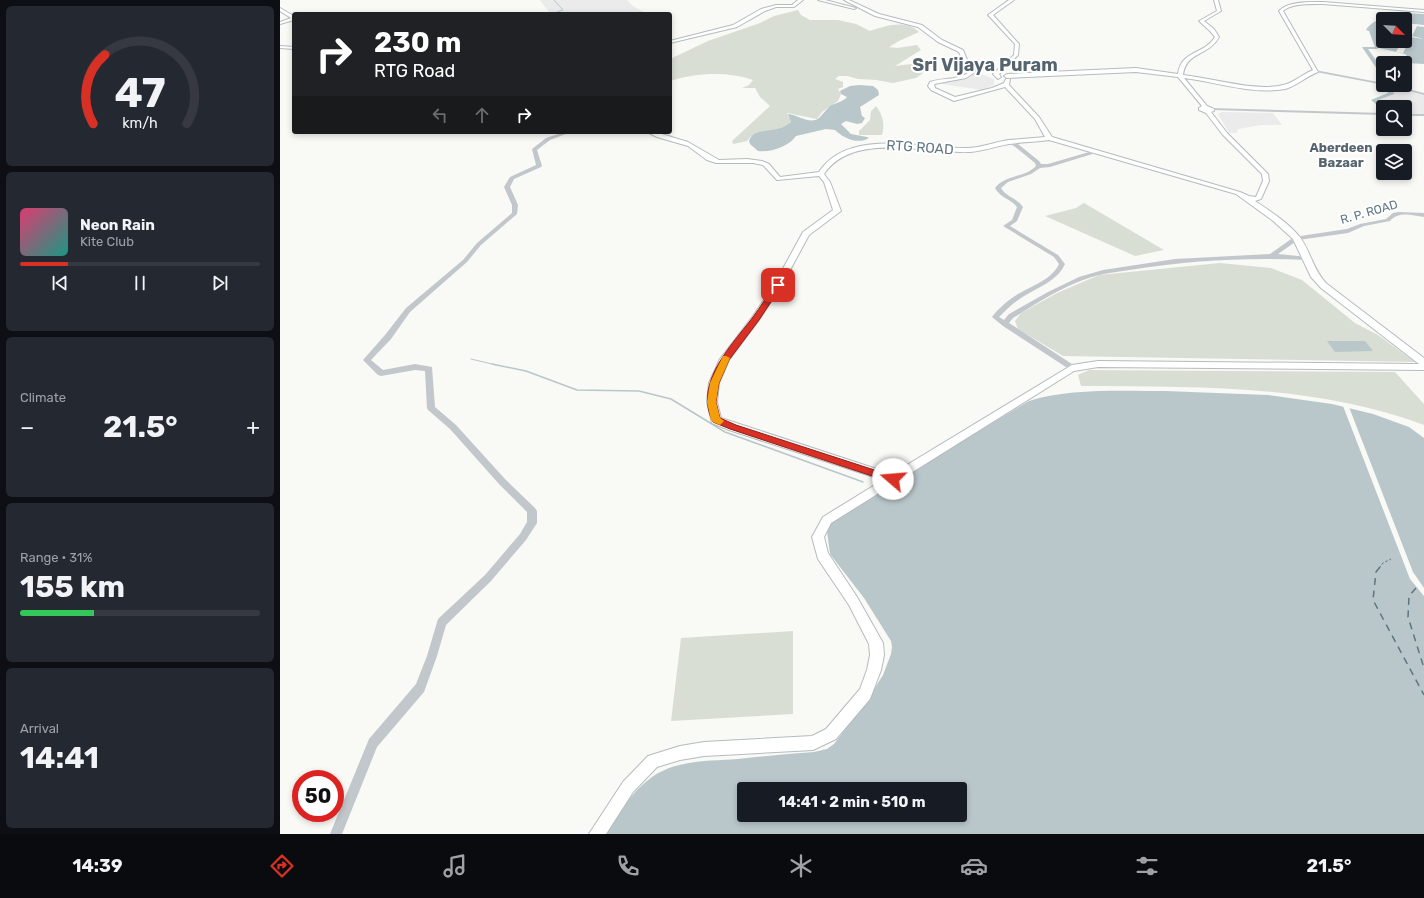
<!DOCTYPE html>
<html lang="en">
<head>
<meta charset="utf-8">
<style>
	:root { --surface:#171b24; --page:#242831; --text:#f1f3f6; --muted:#9ea1a6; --line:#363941; --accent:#d93025 }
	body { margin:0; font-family:Rubik,sans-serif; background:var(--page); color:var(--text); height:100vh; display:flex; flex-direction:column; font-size:15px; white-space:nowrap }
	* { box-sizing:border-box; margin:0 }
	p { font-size:13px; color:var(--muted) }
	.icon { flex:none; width:22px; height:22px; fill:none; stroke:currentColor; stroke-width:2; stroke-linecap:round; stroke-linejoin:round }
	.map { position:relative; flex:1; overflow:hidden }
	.panel { display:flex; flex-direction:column; gap:6px; padding:6px; background:#0d0f14; width:280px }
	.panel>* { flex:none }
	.banner { position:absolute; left:12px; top:12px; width:380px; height:122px; border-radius:4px; box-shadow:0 2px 6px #0003; background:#202124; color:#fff; overflow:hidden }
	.needle { width:26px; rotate:114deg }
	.fabs { position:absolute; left:1096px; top:12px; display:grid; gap:8px }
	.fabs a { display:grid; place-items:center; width:36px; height:36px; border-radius:4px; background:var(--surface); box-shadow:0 2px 6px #0003; font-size:20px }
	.speed { position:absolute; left:12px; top:770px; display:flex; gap:8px; font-size:20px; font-weight:700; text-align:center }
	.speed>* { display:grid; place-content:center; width:52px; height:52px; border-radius:50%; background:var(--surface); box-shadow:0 2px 6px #0003; line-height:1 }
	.speed .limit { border:6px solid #d22; background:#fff; color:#111 }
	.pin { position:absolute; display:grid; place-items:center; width:34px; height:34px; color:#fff; margin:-17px; border-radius:8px; box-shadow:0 2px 6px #0006 }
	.me { position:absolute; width:44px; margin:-22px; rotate:288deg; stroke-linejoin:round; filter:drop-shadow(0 0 3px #0008) }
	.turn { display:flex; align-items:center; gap:14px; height:84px; padding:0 16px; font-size:18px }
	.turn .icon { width:52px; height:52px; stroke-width:2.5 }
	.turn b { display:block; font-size:28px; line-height:34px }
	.lanes { display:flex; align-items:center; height:38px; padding:0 16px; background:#0003; justify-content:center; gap:20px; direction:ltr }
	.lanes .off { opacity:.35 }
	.big { font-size:30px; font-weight:700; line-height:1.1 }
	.panel .widget { flex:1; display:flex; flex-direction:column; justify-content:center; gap:6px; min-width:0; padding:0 14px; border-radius:6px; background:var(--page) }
	.panel .dial { align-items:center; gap:0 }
	.dial svg { height:104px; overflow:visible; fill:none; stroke:var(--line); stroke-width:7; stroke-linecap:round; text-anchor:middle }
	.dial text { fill:var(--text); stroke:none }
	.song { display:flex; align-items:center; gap:12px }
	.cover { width:48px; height:48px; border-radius:6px; background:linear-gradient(135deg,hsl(340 70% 55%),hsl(170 70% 35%)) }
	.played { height:4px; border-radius:2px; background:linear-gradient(90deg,var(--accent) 20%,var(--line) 20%) }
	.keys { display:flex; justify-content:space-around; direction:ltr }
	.heat { display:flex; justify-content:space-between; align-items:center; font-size:22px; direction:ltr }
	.charge { height:6px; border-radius:3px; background:linear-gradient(90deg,#34c759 31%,var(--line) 0) }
	.trip { position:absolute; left:457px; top:782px; width:230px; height:40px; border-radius:4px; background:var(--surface); box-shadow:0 2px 6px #0003; font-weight:700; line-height:40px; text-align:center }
	.tabs { display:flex; height:64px; justify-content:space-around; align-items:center; background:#090b0e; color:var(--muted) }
	.tabs .icon { width:28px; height:28px }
	.tabs .selected { color:var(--accent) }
	.tabs b { font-size:18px; color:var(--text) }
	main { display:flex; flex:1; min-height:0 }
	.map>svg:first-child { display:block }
	.built { fill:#eaebea }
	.green { fill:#d9ded5 }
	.water { fill:#b9c7ca; fill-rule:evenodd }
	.pier { fill:#f9f9f6 }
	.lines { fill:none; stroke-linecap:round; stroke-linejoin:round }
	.stream-far1 { stroke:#b9c7ca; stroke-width:1 }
	.stream { stroke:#b9c7ca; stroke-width:1.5 }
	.river { fill:#b9c7ca; fill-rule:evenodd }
	.ferry-far1 { stroke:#5e767d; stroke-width:1; stroke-dasharray:2.5 2; stroke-linecap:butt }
	.ferry { stroke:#5e767d; stroke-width:1.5; stroke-dasharray:7 5.5; stroke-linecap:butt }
	.major-casing { stroke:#b5bbbf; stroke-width:2 }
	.minor { fill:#c2c7cb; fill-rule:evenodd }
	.major { fill:#fff; fill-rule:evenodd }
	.route { fill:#d93025; stroke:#8d1f18 }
	.slow { fill:#f59e0b }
	.labels { text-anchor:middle; stroke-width:4; stroke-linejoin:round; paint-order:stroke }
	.far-street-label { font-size:12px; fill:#627783; stroke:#fff }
	.far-neighbourhood-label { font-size:13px; font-weight:bold; fill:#55646e; stroke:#fff }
	.street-label { font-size:14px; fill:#627783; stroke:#fff }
	.far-town-label { font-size:18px; font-weight:bold; fill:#55646e; stroke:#fff }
</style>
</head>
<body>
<main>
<section class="panel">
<div class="widget dial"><svg viewBox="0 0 100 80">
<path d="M14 69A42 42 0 1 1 86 69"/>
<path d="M14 69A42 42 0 0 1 23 16" stroke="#d93025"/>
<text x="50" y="56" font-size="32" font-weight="700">47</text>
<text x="50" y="72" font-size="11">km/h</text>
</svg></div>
<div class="widget">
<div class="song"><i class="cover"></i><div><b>Neon Rain</b><p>Kite Club</p></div></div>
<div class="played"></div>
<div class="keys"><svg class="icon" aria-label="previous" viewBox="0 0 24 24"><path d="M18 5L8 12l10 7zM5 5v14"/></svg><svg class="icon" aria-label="pause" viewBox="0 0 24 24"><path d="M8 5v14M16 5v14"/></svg><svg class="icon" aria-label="next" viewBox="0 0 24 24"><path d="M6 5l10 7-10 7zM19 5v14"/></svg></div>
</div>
<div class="widget"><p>Climate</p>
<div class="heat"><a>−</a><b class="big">21.5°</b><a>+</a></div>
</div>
<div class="widget"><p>Range · 31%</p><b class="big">155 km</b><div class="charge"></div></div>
<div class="widget"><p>Arrival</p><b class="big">14:41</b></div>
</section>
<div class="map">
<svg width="1144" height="834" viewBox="0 0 1144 834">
	<rect width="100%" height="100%" fill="#f9f9f6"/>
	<g class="built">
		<polygon points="260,0 347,0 353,6 367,14 273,14 269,12"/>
		<polygon points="696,72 714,79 714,85 702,90 655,83 663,80 687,79"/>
		<polygon points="1121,90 1144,95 1144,114 1125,114 1125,107 1103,107 1096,100"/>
		<polygon points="941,112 993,113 1002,125 981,125 958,129 957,133 949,133 938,114"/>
	</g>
	<g class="green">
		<path d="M 518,10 L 521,15 L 530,20 L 558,20 L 576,24 L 590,31 C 605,26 626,19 639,32 L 619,41 L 609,47 L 617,48 L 637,45 L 641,50 L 615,66 L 632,64 L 645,67 L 642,74 L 636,78 L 613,83 L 596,80 L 578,79 L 567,76 L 559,76 L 555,79 L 563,82 L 563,87 L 558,89 L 561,94 L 558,101 L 542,112 L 537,119 L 507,113 L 511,121 L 509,125 C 505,127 499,130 494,131 C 482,132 474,131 467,141 L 453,144 L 452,141 L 490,106 L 480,97 L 475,88 L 462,88 L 469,85 L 473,80 C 447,71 416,73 390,81 L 390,59 L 428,41 L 480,23 L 494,16 Z"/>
		<path d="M 596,106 C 603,115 605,124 602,135 L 579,135 L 579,131 L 590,120 L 591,111 Z"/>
		<polygon points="804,203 884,250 855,256 765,216 796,208"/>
		<polygon points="940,263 991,268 1022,280 1075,323 1098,335 1135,362 783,356 738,329 735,321 741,313 777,293 819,275"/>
		<path d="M 809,370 L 1115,372 L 1144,404 L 1144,425 C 1033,384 917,387 801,386 L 798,375 Z"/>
		<polygon points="513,631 513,714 391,721 401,638"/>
	</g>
	<g class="water">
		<path d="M 1127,13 L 1144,14 L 1144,64 L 1126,63 L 1127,56 L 1125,54 L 1095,47 L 1089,31 L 1086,30 C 1094,16 1113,18 1127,13 ZM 1103,19 L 1125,19 L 1125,41 L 1103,41 Z"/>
		<path d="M 579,85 L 593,86 L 598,90 L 599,95 L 580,107 L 582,116 L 585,118 L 582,123 L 577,124 L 566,121 L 561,124 L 571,134 L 587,137 L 589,138 C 578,145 563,138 555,130 L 546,129 L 516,136 C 509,146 491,153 478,151 L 470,144 L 469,141 C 473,129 487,132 497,129 C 503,128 507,125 511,122 L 508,114 C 518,115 530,125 539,118 C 543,114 546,110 550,106 C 555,103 563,102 567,97 L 561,94 L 560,91 L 570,86 Z"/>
		<polygon points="1047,341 1085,341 1093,351 1055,352"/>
		<path d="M 885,391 L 988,395 L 1052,404 L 1093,414 L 1129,427 L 1144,438 L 1144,834 L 326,834 C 338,814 352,791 372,777 C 396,760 429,761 458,759 C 483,756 508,754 534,752 L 547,749 L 554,744 L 586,702 L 603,675 L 611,654 L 612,647 L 611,641 L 584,598 L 550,554 L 547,531 L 551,523 L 631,472 L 749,401 C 787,388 845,391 885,391 ZM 464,789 L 680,789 L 680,815 L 464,815 Z"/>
	</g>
	<g class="pier">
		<polygon points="1125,23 1144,25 1144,27 1137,26 1132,36 1144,39 1131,37 1123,53 1116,52 1122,41 1125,41 1125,35 1128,30 1125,29"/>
		<polygon points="1063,406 1069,407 1133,572 1144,588 1144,596 1130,579"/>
	</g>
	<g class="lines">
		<g class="stream-far1">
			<polyline points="274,0 283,10 277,12"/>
			<polyline points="191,359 216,365"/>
		</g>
		<polyline class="stream" points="212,364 246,371 297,390 359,391 391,399 445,432 583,482"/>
		<g class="river">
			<polygon points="1082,47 1099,47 1097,49 1088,49 1103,70 1103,76 1101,75"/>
			<polygon points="1108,85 1114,85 1112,87 1114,94 1098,100 1105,107 1103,107 1103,110 1091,100 1108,93 1106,87"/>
		</g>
		<polyline class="ferry-far1" points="1099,568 1103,563 1111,559"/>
		<g class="ferry">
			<polyline points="1100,567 1096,572 1093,600 1144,695"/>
			<polyline points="1136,588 1129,596 1128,617 1144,668"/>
		</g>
		<g class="major-casing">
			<g id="major">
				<polygon points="518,0 523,0 514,7 496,7 485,11 457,27 390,43 390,41 453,25 481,9 496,5 512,5"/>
				<polygon points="538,0 545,0 576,8 574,9"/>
				<path d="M 564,0 L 569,0 L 599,14 L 642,25 L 662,40 L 683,50 L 688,62 L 695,66 L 695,72 L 686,78 L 654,84 L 655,88 L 675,97 L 712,88 L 724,83 L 726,79 L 730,79 L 729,85 L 759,117 L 772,137 L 960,192 L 969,196 L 976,197 L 983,181 L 982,174 L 943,135 L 926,113 L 919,110 L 919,108 L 922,106 L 898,77 L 856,72 L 727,78 L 724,76 L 727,74 L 856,68 L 898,74 C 901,50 924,55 935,37 L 930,31 L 919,21 L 937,11 L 934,0 L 938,0 L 941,11 L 924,21 L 934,29 L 939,37 C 928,57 906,51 903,75 C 932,78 975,92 1003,85 C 1013,83 1023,74 1033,70 L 999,11 C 1008,1 1030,2 1043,2 L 1144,10 L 1144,12 L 1043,4 C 1032,4 1011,3 1003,11 L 1038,72 C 1027,76 1015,87 1005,89 C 972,95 937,82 904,78 L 927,106 L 934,109 L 934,111 L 931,112 L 947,133 L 988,174 L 989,181 L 981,199 L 975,201 C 990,211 1007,222 1019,236 C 1031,251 1032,269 1047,284 L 1144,358 L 1144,370 L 818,367 L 794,371 L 551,523 L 544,537 L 548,553 L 577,597 L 603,643 L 604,655 L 601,670 L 590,699 L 556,739 L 533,750 L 424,756 L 400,760 L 377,767 L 353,792 L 326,834 L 309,834 L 343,782 L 368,756 L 400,746 L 424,742 L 532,736 L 546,729 L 580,689 L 587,670 L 590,655 L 589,644 L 569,605 L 538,559 L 532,537 L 543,517 L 603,480 L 449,430 L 432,423 L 427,402 L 429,383 L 440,359 L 473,316 L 494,285 L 523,232 L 553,210 L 544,182 L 539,176 L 497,180 L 483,165 L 473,163 L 436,163 L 427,160 L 408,146 L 377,137 L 367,132 L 375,132 L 408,142 L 439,160 L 467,159 L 482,161 L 489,164 L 500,177 L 539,172 C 569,127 642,149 687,148 C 701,148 714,142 729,140 C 741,139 753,138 765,137 L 755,119 L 725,87 L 674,101 L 651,90 L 648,86 L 650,82 C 663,77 680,81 690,71 L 690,67 L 684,64 L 679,52 L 658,42 L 638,27 L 595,16 ZM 769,140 L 956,194 L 992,220 L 1013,239 L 1031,277 L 1041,288 L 1139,364 L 818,361 L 792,365 L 612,474 L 441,418 L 437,402 L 439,383 L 449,360 L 479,320 L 502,285 L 529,235 L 561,211 L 550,182 L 544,174 C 573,131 647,154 690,152 C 704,151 716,146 729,144 C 742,142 756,142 769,140 Z"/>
				<polygon points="729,0 734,0 713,15 739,44 738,55 719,74 721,77 718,79 713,74 734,55 735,44 708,15"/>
				<polygon points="0,8 14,16 14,20 0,24 0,22 11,18 0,11"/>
				<polygon points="0,46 14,47 14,49 0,48"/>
			</g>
		</g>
		<g class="minor">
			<polygon points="1035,70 1103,83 1104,85 1036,72"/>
			<polygon points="1106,85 1113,85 1144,93 1144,95"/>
			<polygon points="930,108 1103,113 1103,115 932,110 930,109"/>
			<rect x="1125" y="114" width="19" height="2"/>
			<polygon points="284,132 291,132 270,140 257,150 262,166 261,167 234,179 230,187 238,205 237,214 201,245 187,262 130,312 111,339 91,360 103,370 135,364 152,367 155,407 176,425 225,479 255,508 257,511 257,523 246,540 211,581 166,625 157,656 144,692 97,747 62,834 50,834 89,739 136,684 147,656 158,619 205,575 240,534 247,522 247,512 219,484 170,429 148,410 147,408 145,371 135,370 101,376 98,375 83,360 105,335 126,308 183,260 197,243 232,213 232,205 224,187 230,177 256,165 252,149 266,138"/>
			<path d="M 726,141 L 738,144 L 759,161 L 761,164 L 768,164 L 816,150 L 819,152 L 770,167 L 760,168 L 751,174 L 728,182 L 721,188 C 726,197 737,198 743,207 L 737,221 L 730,226 L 778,255 L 785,264 C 777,282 756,288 741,298 C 733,303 726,310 719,317 L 724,320 L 729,314 L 768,292 L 799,277 L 823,270 L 895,259 L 990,254 L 1014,237 L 1067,229 L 1080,224 L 1106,219 L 1113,213 L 1119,212 L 1144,213 L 1144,217 C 1132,215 1118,211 1110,221 L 1084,226 L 1068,233 L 1018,240 L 998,254 L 1028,257 L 1029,258 L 1026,260 C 970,257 912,260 856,269 C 839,272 820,273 803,280 C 778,289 756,304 733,318 L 729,323 L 795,366 L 796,368 L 792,371 L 723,326 L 712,317 C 718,309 727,301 735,296 C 750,286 771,281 779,264 L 774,257 L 723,226 L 732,220 L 737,207 C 731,199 720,198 715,188 C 726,174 745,178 756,166 L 755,163 L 734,146 L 726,143 Z"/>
		</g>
		<use href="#major" class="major"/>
	</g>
	<path class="route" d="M 498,283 L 502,285 L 479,320 L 449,360 L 439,383 L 436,402 L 440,418 L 456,425 L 616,477 L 618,479 L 616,482 L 613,483 L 450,429 L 433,422 C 413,383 452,345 473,317 C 481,306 488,295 495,284 Z"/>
	<polygon class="slow" points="443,356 446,356 450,358 439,383 436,402 440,418 444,421 440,425 433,422 431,420 427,402 430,383"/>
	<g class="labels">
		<g class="far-street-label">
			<text transform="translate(1089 212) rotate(-16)" y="4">R. P. ROAD</text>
		</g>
		<g class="far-neighbourhood-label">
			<text x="1061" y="152">Aberdeen<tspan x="1061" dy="15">Bazaar</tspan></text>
		</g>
		<g class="street-label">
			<text transform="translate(640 147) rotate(4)" y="5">RTG ROAD</text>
		</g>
		<g class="far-town-label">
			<text x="705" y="71">Sri Vijaya Puram</text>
		</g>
	</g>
</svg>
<div class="fabs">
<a><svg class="needle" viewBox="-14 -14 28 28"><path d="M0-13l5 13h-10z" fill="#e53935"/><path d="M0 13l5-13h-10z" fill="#9ea1a6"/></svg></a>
<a><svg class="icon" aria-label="sound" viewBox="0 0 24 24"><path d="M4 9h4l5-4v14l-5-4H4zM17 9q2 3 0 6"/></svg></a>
<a><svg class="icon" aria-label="search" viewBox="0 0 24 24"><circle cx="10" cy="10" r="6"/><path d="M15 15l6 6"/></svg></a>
<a><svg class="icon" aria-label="layers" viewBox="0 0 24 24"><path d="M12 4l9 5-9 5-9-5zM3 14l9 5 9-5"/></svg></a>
</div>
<div class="speed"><div class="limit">50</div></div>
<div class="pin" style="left:498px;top:285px;background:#d93025"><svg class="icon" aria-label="arrive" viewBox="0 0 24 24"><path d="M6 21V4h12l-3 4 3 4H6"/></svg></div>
<svg class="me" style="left:613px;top:479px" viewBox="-20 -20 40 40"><circle r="19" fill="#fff"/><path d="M0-13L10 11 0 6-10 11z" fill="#d93025"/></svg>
<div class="trip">14:41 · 2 min · 510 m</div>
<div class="banner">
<div class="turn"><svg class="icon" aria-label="right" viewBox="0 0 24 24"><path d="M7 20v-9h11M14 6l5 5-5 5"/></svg><div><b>230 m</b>RTG Road</div></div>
<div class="lanes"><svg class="icon off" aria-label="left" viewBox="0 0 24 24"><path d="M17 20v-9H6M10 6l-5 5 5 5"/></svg><svg class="icon off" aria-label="ahead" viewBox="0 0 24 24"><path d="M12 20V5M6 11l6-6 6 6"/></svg><svg class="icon" aria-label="right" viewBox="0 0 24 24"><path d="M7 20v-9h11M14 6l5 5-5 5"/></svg></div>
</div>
</div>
</main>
<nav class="tabs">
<b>14:39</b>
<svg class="icon selected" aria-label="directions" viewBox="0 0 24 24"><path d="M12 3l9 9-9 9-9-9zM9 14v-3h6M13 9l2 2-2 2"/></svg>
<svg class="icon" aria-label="music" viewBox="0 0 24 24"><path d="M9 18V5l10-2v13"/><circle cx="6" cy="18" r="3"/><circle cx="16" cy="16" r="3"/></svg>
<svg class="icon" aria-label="phone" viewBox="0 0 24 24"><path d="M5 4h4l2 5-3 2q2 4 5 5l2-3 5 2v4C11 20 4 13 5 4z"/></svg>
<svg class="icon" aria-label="climate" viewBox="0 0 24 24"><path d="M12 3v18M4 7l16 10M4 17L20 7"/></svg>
<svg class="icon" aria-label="car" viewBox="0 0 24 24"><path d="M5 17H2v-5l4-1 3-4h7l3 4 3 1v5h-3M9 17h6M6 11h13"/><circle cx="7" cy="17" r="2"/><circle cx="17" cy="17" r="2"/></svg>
<svg class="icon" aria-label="filters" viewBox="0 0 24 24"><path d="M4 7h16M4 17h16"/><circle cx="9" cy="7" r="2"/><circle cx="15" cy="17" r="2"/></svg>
<b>21.5°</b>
</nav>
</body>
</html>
